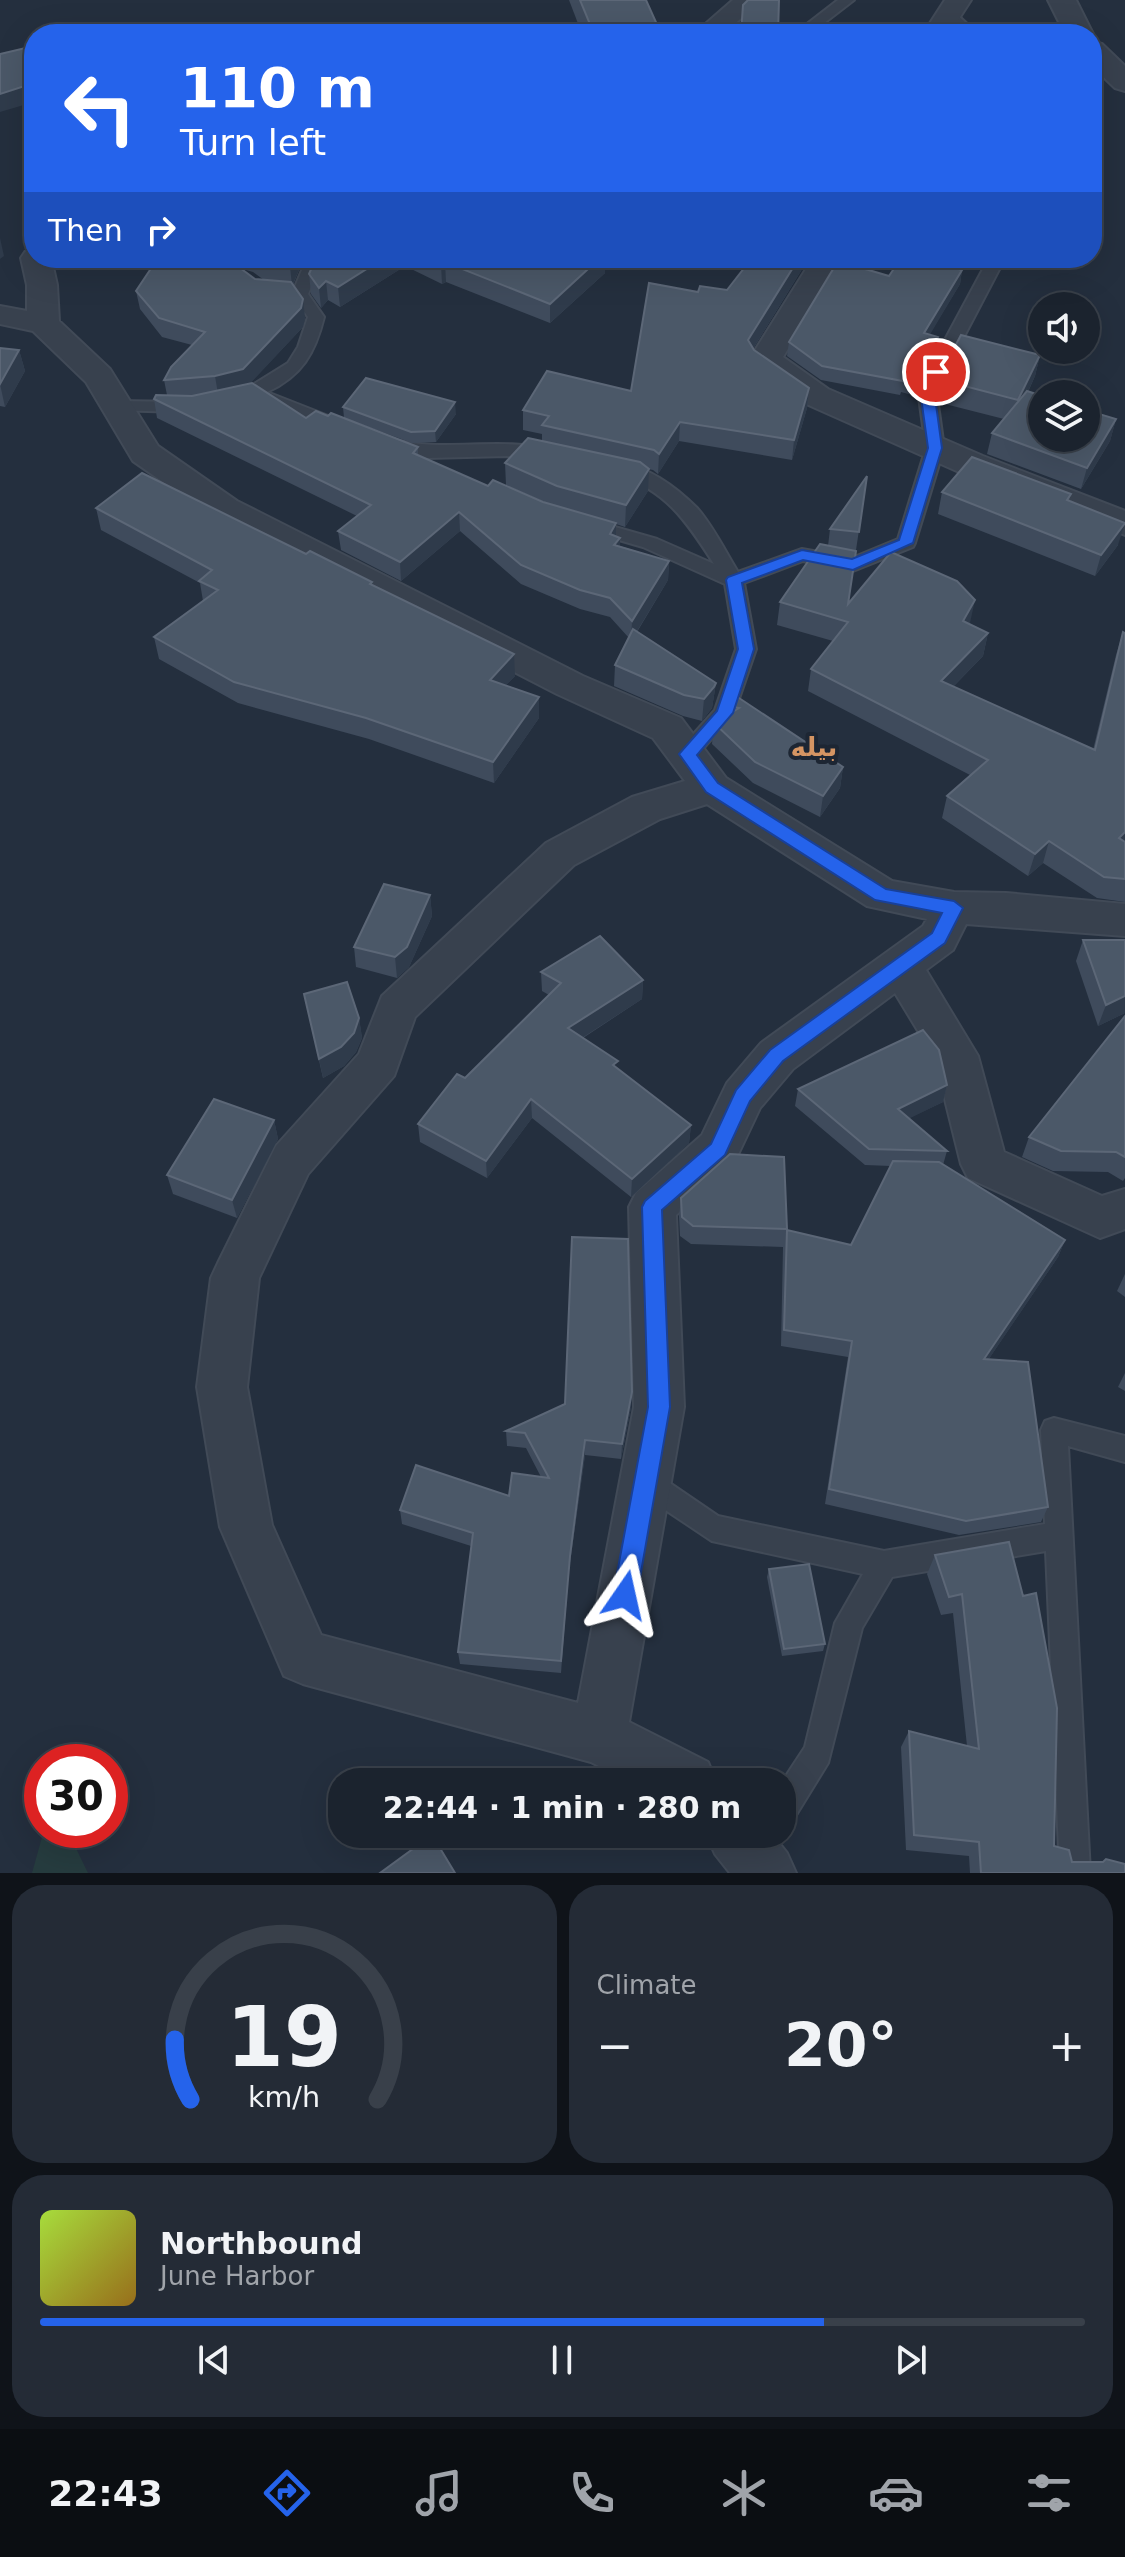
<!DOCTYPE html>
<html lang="en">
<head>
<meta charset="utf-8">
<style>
	:root { --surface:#1b232e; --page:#242b36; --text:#f1f3f6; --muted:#a0a4aa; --line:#39404a; --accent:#2563eb }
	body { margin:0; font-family:"DejaVu Sans",Vazirmatn,sans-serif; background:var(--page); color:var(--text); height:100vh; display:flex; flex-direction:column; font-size:30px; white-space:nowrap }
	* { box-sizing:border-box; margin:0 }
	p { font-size:26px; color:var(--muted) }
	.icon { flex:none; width:44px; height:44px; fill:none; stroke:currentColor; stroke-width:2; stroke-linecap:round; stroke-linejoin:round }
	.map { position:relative; height:1873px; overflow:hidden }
	.side { display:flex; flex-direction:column; gap:12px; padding:12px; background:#0f1319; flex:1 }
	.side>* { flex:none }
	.guide { position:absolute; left:24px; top:24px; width:1078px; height:244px; border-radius:32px; box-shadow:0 8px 32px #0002,0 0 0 2px var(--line); background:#2563eb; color:#fff; overflow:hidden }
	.fabs { position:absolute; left:1028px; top:292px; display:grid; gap:16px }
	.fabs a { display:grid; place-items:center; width:72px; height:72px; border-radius:50%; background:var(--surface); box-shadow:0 8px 32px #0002,0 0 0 2px var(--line); font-size:40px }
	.speed { position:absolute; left:24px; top:1744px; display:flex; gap:16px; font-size:40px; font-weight:700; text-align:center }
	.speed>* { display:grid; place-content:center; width:104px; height:104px; border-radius:50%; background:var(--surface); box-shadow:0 8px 32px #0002,0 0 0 2px var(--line); line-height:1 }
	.speed .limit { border:12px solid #d22; background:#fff; color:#111 }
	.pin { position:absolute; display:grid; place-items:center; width:68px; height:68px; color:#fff; margin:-34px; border:4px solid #fff; border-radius:50%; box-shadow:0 2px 8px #0007 }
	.me { position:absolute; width:88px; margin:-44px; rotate:11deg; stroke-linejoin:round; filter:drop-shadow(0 0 6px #0008) }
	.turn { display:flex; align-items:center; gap:28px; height:168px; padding:0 24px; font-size:36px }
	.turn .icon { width:104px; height:104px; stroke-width:2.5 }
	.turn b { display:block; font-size:56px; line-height:68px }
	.then { display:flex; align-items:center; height:76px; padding:0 24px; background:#0003; gap:16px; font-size:30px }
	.big { font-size:60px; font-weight:700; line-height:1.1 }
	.side .tile { flex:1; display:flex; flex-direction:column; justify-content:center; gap:12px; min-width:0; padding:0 28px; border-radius:32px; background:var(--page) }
	.side .dial { align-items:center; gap:0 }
	.dial svg { height:208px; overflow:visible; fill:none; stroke:var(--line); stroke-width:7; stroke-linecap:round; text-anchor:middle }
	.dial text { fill:var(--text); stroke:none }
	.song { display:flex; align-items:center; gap:24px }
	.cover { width:96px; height:96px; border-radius:12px; background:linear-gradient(135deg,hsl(80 70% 55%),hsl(40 70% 35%)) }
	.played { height:8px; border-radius:4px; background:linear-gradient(90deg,var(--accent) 75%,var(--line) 75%) }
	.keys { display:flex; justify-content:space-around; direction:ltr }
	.heat { display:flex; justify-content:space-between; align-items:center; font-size:44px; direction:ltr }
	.side .tiles { flex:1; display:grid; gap:12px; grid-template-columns:1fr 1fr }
	.tile:last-child { grid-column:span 2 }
	.trip { position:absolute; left:328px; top:1768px; width:468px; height:80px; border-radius:32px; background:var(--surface); box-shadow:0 8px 32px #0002,0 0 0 2px var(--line); font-weight:700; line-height:80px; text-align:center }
	.tab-bar { display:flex; height:128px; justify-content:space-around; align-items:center; background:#0b0e12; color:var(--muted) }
	.tab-bar .icon { width:56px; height:56px }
	.tab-bar .on { color:var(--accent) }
	.tab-bar b { font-size:36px; color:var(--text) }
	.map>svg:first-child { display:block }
	.green { fill:#263c3f }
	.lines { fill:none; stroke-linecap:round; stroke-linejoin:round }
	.service-casing { stroke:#414a57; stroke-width:4 }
	.minor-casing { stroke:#414a57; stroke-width:4 }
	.tertiary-casing { stroke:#414a57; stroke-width:4 }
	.service { fill:#38414e; fill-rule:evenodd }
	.minor { fill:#38414e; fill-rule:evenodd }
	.tertiary { fill:#38414e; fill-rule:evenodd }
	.wall { fill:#3f4b5c; fill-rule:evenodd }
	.shaded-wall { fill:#2f3b4b }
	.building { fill:#4b5868; stroke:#5c6777; stroke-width:2 }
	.route { fill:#2563eb; stroke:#184099; stroke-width:2 }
	.labels { text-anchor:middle; stroke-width:8; stroke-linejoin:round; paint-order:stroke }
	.quarter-label { font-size:26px; font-weight:bold; fill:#d59563; stroke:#1d2633 }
</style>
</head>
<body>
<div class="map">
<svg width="1125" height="1873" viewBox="0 0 1125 1873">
	<rect width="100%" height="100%" fill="#242f3e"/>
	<polygon class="green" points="44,1830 67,1830 88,1873 32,1873"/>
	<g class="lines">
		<g class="service-casing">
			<g id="service">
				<polygon points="838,0 854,0 810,34 794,34"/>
				<polygon points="948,10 953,11 978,34 963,34 941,14"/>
				<path d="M 307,258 L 323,258 L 308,294 L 324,317 C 315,353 302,376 267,392 L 341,421 L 344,425 L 335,430 L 255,397 L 247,399 L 238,394 L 288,363 L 298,347 L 308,317 L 292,294 Z"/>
				<path d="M 989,258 L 1005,258 L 936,390 L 944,448 L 915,543 L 913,547 L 853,571 L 803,561 L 744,583 L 756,649 L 734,713 L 694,759 L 680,759 L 677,754 L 680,749 L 715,710 L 736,649 L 725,584 L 643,547 L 581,529 L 578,525 L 587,519 L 657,539 L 714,564 C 688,523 665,488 616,475 L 613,471 L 616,467 C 643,460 679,490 697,508 C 713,526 725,551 738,572 L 802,549 L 852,558 L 898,539 L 926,448 L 918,390 Z"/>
				<polygon points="117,401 183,402 192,407 183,412 111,410 108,406"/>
				<path d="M 390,439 C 444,453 499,436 552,450 L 555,454 L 546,460 L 507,456 L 427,458 L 384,449 L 381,445 L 384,441 Z"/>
				<polygon points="1054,1418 1125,1436 1125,1462 1068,1446 1090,1873 1060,1873 1046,1551 892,1577 862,1628 828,1763 793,1820 782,1824 782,1782 805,1747 835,1623 863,1574 712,1541 637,1491 633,1482 637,1473 646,1469 655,1473 718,1516 884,1551 1045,1524 1041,1430 1045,1421"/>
			</g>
		</g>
		<g class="minor-casing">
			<g id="minor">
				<polygon points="733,0 762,0 723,34 694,34"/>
				<polygon points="945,0 971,0 949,34 923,34"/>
				<path d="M 34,249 L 34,258 L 51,258 L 57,285 L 59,321 L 110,369 L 158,446 L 237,501 L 583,676 L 681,718 L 726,778 L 892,881 L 954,892 L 1006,893 L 1125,904 L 1125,936 L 966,924 L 953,950 L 926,970 L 978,1056 L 1004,1152 L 1102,1196 L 1125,1189 L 1125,1229 L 1100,1238 L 968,1178 L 961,1164 L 935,1059 L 895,993 L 793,1069 L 760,1108 L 734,1163 L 676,1215 L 684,1407 L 629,1722 L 708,1762 L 716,1782 L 630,1782 L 591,1762 L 303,1684 L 284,1676 L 220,1527 L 197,1387 L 211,1278 L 218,1263 L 276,1146 L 359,1054 L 382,996 L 546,843 L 632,797 L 685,781 L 653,738 L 557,694 L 213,517 L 133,461 L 86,382 L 33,331 L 0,324 L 0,306 L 27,311 L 27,285 L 21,258 L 25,252 ZM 707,804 L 867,906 L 927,919 L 923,926 L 761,1043 L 727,1083 L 702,1135 L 636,1193 L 629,1207 L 634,1407 L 578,1703 L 321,1635 L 272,1525 L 247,1387 L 259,1278 L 308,1174 L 394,1076 L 415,1017 L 574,865 L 660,819 Z"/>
				<polygon points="813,258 843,258 783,357 828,389 983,456 1125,511 1125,535 959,472 804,403 754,367 749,360"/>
				<polygon points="706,1834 772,1834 787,1853 796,1873 730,1873 715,1854"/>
			</g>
		</g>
		<g class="tertiary-casing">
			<g id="tertiary">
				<polygon points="1048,0 1076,0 1093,34 1092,35 1065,34"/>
				<polygon points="1092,42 1102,44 1125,66 1125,91 1115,88 1092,66"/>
			</g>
		</g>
		<use href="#service" class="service"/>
		<use href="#minor" class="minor"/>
		<use href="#tertiary" class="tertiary"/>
	</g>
	<g class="wall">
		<polygon points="569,0 646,0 660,31 659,34 582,34"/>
		<path d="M 158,258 L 304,258 L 293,285 L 305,318 L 303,327 L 250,383 L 306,418 L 328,416 L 418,447 L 418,455 L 488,486 L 547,503 L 506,485 L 505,463 L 542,441 L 542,434 L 523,430 L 523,410 L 631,391 L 698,292 L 727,290 L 752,258 L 805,258 L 804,266 L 753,349 L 809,388 L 807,408 L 792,460 L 679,441 L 658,474 L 653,470 L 648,469 L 648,491 L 625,527 L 616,524 L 616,536 L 620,546 L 669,561 L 668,580 L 637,632 L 716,683 L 712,708 L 702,721 L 683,716 L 614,686 L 615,665 L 629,638 L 610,617 L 580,609 L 521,584 L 460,531 L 401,581 L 341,550 L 338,531 L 357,516 L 157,418 L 154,399 L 167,395 L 164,380 L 192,345 L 162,337 L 140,309 L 136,291 ZM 239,268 L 253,272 L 264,280 L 255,279 Z"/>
		<polygon points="316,258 605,258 605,273 550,323 446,282 442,284 405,266 340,307 328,300 321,308 311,294 309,274"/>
		<polygon points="962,270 960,284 929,335 938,337 936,351 918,384 916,396 901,392 900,395 821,380 787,356 789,342 889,276"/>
		<polygon points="0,348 19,350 25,371 5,407 0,406"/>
		<polygon points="1040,355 1035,376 1028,392 1116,419 1110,441 1081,489 987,454 992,433 1004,419 941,403 939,391 943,369"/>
		<polygon points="343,407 456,414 436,442 412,443 344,418"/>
		<polygon points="867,476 848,604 969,624 988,633 983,656 953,687 1093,750 1116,655 1123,632 1125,633 1125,902 1097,898 1043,863 1028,876 942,818 947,796 970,775 808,691 811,669 833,641 777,625 780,602 828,546 830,529"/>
		<polygon points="942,492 1071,494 1069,501 1118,545 1095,576 938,514"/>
		<polygon points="96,508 306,554 372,585 515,676 506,685 539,697 539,718 494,783 369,739 238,703 159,659 154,637 203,601 200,583 101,530"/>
		<polygon points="736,696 843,767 840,788 820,817 753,783 712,744 714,723 727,716 728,706"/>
		<polygon points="430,895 432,916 409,967 397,978 356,967 354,947"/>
		<polygon points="1083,940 1125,940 1125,1013 1098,1026 1076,961"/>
		<polygon points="541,972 643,980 642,999 583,1038 617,1069 691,1125 689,1143 631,1197 532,1118 487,1178 420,1142 418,1124 549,995 542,991"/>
		<polygon points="304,994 359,1018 362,1038 356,1052 344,1066 323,1078"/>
		<polygon points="1125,1016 1125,1178 1123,1181 1108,1172 1053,1171 1022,1157 1029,1137"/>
		<polygon points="947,1085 943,1102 909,1118 947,1151 943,1165 1065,1240 1058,1257 988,1360 1048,1507 1041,1522 959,1535 825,1504 848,1357 781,1346 783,1247 691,1244 680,1236 679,1216 681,1198 784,1157 787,1230 851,1245 891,1166 865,1165 795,1106 798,1089"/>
		<polygon points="274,1120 278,1139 237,1218 173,1194 167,1175"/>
		<polygon points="1125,1274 1125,1297 1117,1291"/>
		<polygon points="1125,1373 1125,1391 1118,1387"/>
		<polygon points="631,1407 621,1459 585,1455 569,1570 561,1673 460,1664 458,1652 471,1546 402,1524 400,1510 509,1496 541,1477 526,1448 507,1446 506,1431"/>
		<polygon points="1009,1542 1054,1846 1072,1862 1125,1873 970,1873 969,1856 906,1850 901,1747 909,1731 967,1746 953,1613 941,1615 927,1574 935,1555"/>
		<polygon points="769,1569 825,1644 823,1651 782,1656 767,1577"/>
	</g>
	<g class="shaded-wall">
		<polygon points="34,83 34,102 0,112 0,94"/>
		<polygon points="0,238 4,256 0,259"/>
		<polygon points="293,258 304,258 292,286 290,266"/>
		<polygon points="384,258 404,258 405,266 340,307 338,287"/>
		<polygon points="600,258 605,258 605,273 550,323 550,304"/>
		<polygon points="799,258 805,258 804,266 746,360 748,340"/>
		<polygon points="445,262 446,282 442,284 441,264"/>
		<polygon points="962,270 960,284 922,348 924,333"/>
		<polygon points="326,281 328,300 321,308 319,288"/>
		<polygon points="303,299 305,318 303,327 246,388 218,394 215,376"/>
		<polygon points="938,337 936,351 918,384 918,374"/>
		<polygon points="19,350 25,371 5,407 0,384"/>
		<polygon points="1040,355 1035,376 1014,422 1018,400"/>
		<polygon points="809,388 807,408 792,460 794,440"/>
		<polygon points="455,402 456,414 436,442 435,431"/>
		<polygon points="1116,419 1110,441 1081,489 1087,468"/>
		<polygon points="680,422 679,441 658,474 659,454"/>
		<polygon points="649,469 648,491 625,527 626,505"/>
		<polygon points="459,512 460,531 401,581 400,562"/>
		<polygon points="616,523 616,542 620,538 620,557 610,534"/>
		<polygon points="1125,523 1118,545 1095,576 1101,555"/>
		<polygon points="669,561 668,580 631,641 632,621"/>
		<polygon points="975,600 970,623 958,643 963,621"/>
		<polygon points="988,633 983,656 936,704 941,681"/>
		<polygon points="514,654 515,676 491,701 490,680"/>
		<polygon points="716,683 712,708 702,721 704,699"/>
		<polygon points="539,697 539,718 494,783 493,762"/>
		<polygon points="843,767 840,788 820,817 823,796"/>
		<polygon points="1125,832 1125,847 1119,838"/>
		<polygon points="1049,841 1043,863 1028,876 1035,854"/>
		<polygon points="430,895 432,916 409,967 397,978 395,957"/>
		<polygon points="643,980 642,999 568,1047 568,1028"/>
		<polygon points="1125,996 1125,1013 1098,1026 1106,1005"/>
		<polygon points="359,1018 362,1038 356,1052 344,1066 323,1078 319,1059"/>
		<polygon points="947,1085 943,1102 894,1126 898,1109"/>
		<polygon points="531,1099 532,1118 487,1178 486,1161"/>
		<polygon points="274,1120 278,1139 237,1218 232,1200"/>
		<polygon points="691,1125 689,1143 631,1197 632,1179"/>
		<polygon points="1065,1240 1058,1257 978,1375 984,1359"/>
		<polygon points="632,1392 631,1407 621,1459 622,1444"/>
		<polygon points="585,1440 585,1455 569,1570 561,1673 570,1556"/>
	</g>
	<g class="building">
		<polygon points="580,0 646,0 660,31 622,34 594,34"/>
		<polygon points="748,0 779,0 778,34 741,34 743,5"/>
		<polygon points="98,30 99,34 82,34"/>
		<polygon points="34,46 34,83 0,94 0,54"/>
		<polygon points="158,258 212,258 236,265 255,279 291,282 303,299 301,308 243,369 215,376 164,380 171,367 205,332 159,318 136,291"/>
		<polygon points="258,258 293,258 290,266 266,264"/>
		<polygon points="316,258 384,258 338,287 326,281 319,288 309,274"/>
		<polygon points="428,258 600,258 550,304 445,262 441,264"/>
		<polygon points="752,258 799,258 748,340 754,350 809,388 794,440 680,422 659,454 654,450 542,425 549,416 523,410 547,371 631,391 649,283 698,292 700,286 727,290"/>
		<polygon points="901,258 919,258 962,270 924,333 938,337 918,374 918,382 904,378 903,381 822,366 789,342 838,261 889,276"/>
		<polygon points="961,335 1040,355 1018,400 945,381 943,369"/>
		<polygon points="0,348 19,350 0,384"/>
		<polygon points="366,378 455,402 435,431 411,432 343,407"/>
		<polygon points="252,383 306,418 316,411 328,416 331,413 418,447 413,453 488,486 493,480 543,502 616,523 610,534 620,538 614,545 669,561 632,621 610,598 580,590 521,565 459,512 400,562 338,531 371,505 154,399 156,395 192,396"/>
		<polygon points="1027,391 1042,396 1042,438 1086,438 1086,410 1116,419 1087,468 992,433"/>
		<polygon points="528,438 640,462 649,469 626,505 557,486 505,463"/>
		<polygon points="972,457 1071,494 1067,500 1125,523 1101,555 942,492"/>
		<polygon points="142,473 306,554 310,551 372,582 370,584 514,654 490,680 539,697 493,762 366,718 234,682 154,637 218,590 199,581 212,570 96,508"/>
		<polygon points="867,476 859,532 830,529"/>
		<polygon points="820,544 856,551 848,604 891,552 957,581 975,600 963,621 988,633 941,681 1095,750 1123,632 1125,633 1125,832 1119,838 1125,842 1125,879 1104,877 1049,841 1035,854 947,796 988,760 811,669 848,622 780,602"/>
		<polygon points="633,629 716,683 714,687 704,699 684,695 615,665"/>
		<polygon points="736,696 843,767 823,796 755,762 714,723 739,708 728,706"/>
		<polygon points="384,884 430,895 407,947 395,957 354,947"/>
		<polygon points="600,936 643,980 568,1028 618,1061 613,1065 691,1125 632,1179 531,1099 486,1161 418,1124 457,1074 465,1078 561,983 541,972"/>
		<polygon points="1083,940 1125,940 1125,996 1106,1005"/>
		<polygon points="347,982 359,1018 354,1033 341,1047 319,1059 304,994"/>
		<polygon points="1125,1016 1125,1157 1116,1152 1061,1151 1029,1137"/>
		<polygon points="923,1030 939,1050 947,1085 898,1109 947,1151 869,1149 798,1089"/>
		<polygon points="214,1099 274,1120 232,1200 167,1175"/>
		<polygon points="730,1154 784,1157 787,1229 693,1226 682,1217 681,1198"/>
		<polygon points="893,1161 939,1162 1065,1240 984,1359 1028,1362 1048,1507 966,1521 829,1489 852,1341 784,1330 787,1230 851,1245"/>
		<polygon points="572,1237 628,1239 632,1392 622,1444 585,1440 570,1556 561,1661 458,1652 473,1533 400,1510 416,1465 509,1496 512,1473 549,1478 525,1433 506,1431 565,1404"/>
		<polygon points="1009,1542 1023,1596 1036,1593 1057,1708 1054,1846 1069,1850 1072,1862 1103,1862 1106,1859 1125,1864 1125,1873 981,1873 979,1842 914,1835 909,1731 979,1749 962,1594 949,1597 935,1555"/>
		<polygon points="809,1564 825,1644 784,1649 769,1569"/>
		<polygon points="432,1835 455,1873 380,1873"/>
	</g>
	<polygon class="route" points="936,368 943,372 934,390 942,448 913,543 853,570 803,560 742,583 754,649 733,713 697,755 718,783 886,889 954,901 963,908 945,943 783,1061 750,1101 725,1155 662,1210 670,1407 637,1595 633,1603 625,1606 617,1603 613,1595 648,1407 642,1207 645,1201 711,1144 736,1090 770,1050 932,933 942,913 875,900 706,792 679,754 717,711 738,649 726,580 728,577 802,550 852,559 899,540 928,448 920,390 931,369"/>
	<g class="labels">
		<g class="quarter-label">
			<text x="814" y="756">بیله</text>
		</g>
	</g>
</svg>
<div class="fabs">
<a><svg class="icon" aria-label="sound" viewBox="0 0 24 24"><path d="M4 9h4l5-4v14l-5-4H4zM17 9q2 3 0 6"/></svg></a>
<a><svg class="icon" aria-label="layers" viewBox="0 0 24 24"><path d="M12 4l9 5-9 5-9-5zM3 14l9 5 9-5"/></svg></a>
</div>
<div class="speed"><div class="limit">30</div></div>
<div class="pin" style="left:936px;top:372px;background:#d93025"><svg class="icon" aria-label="arrive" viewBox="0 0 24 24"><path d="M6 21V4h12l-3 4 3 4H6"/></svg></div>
<svg class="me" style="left:625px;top:1595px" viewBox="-20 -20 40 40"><path d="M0-17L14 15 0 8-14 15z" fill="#2563eb" stroke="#fff" stroke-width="4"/></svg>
<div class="trip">22:44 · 1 min · 280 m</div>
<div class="guide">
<div class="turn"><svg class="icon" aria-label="left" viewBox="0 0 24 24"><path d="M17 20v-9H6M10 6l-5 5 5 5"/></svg><div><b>110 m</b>Turn left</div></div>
<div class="then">Then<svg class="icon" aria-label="right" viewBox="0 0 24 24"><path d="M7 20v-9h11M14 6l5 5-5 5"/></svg></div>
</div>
</div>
<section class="side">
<div class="tiles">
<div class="tile dial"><svg viewBox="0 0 100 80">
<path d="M14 69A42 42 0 1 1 86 69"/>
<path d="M14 69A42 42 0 0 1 8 46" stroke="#2563eb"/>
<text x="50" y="56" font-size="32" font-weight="700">19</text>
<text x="50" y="72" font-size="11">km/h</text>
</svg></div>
<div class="tile"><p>Climate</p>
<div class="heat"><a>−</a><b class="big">20°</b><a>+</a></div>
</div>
<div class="tile">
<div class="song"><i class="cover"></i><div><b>Northbound</b><p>June Harbor</p></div></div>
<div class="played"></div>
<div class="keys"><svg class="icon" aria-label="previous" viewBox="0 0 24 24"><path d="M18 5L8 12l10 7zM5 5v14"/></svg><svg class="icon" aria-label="pause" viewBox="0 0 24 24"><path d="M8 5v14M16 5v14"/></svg><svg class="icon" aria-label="next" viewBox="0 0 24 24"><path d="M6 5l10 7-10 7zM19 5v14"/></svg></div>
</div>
</div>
</section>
<nav class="tab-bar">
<b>22:43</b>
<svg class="icon on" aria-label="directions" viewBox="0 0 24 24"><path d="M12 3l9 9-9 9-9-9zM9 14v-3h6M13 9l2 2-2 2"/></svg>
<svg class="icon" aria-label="music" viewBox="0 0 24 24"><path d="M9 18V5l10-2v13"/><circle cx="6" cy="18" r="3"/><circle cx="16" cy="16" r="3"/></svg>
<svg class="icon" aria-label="phone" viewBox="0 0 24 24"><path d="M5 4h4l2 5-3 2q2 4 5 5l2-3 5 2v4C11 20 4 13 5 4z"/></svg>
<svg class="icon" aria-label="climate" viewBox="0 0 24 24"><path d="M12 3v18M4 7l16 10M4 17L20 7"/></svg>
<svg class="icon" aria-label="car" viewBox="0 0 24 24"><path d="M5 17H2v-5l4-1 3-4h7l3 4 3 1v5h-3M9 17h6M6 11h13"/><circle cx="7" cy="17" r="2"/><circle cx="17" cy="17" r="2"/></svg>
<svg class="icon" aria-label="filters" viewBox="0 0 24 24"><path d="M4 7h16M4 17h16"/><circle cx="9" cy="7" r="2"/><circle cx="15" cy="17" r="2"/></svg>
</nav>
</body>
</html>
